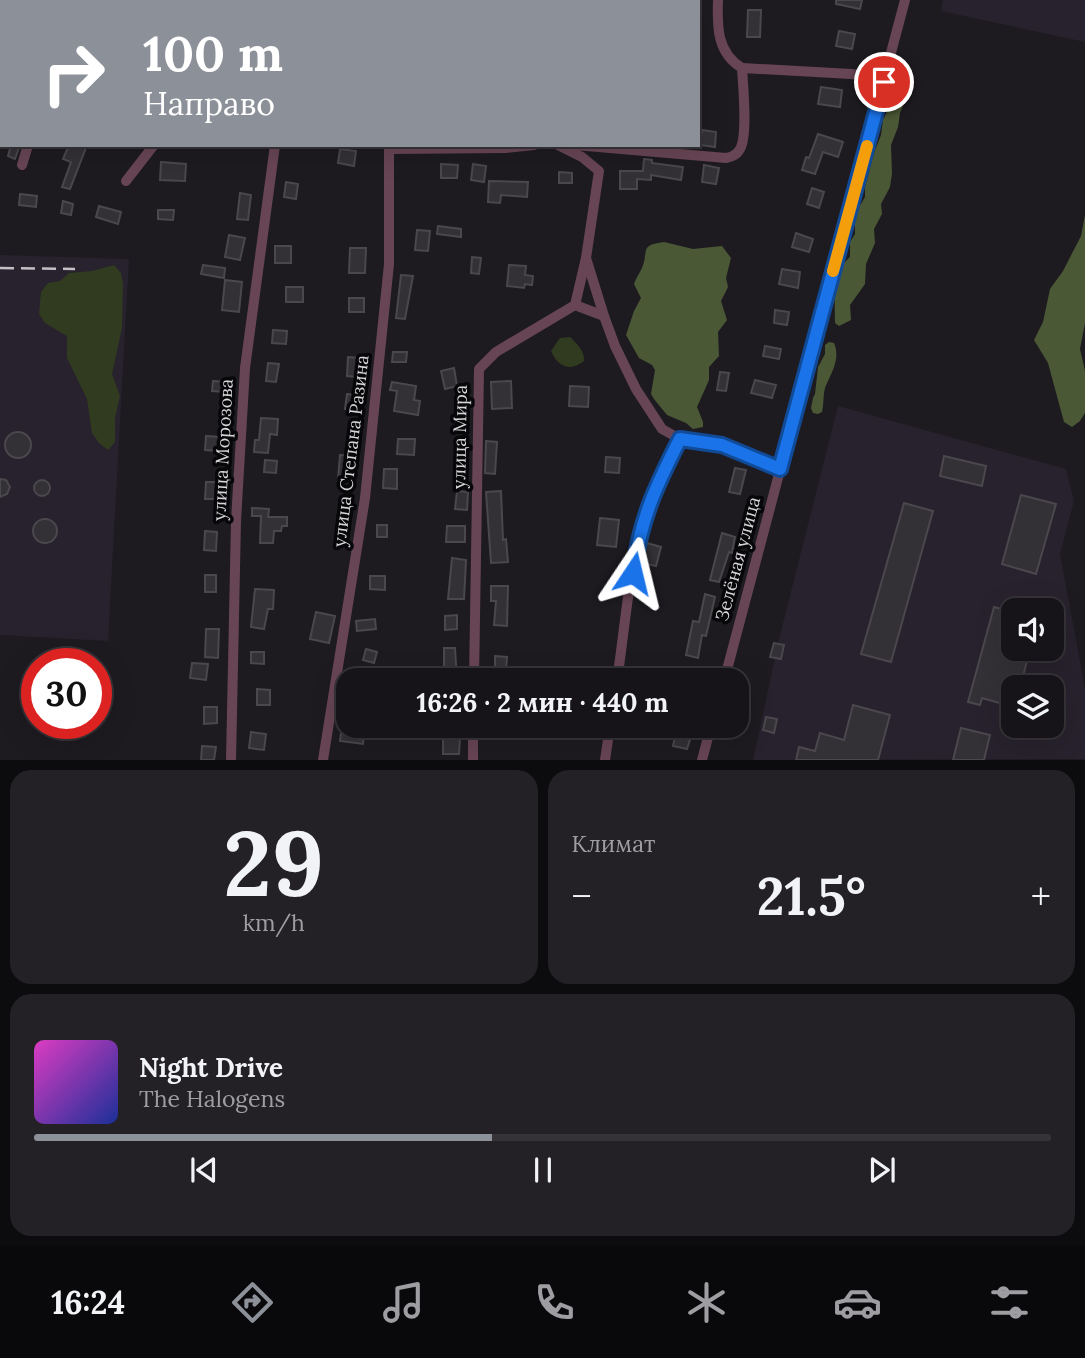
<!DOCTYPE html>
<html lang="ru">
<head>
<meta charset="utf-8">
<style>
	:root { --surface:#161418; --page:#232125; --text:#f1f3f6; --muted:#9e9ea2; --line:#353337; --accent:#8c9099 }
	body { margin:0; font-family:Lora,serif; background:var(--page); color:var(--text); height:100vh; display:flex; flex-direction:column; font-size:26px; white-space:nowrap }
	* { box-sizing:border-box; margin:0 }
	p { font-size:23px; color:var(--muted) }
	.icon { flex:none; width:38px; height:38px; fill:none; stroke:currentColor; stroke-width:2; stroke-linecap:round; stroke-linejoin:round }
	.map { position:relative; height:760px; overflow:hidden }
	.drawer { display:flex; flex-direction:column; gap:10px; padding:10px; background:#0c0b0d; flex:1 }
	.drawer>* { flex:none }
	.hud { position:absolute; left:0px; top:0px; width:700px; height:147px; box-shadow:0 7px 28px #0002,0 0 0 2px var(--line); background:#8c9099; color:#fff; overflow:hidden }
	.tools { position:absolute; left:1001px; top:598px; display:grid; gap:14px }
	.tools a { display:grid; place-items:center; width:63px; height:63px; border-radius:14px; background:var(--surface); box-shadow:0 7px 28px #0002,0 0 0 2px var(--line); font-size:35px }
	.speed { position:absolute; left:21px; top:648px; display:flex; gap:14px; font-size:35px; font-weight:700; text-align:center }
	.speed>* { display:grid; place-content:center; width:91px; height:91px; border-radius:50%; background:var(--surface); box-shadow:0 7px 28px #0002,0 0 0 2px var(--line); line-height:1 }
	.speed .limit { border:10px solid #d22; background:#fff; color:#111 }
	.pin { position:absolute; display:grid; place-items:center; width:60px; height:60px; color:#fff; margin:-30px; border:4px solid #fff; border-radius:50%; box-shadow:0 2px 7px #0007 }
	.me { position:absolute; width:77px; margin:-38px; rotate:10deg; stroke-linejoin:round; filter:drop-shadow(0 0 5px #0008) }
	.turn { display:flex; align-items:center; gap:24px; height:147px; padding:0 28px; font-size:32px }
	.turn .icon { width:91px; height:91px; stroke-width:2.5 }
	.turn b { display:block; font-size:49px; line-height:60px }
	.big { font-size:52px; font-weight:700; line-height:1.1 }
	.drawer .tile { flex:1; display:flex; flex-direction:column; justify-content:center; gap:10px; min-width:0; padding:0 24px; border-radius:21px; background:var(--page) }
	.drawer .dial { align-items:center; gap:0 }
	.dial b { font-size:91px; line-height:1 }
	.song { display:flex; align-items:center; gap:21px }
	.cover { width:84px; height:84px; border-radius:10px; background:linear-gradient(135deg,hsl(310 70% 55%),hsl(230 70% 35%)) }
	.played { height:7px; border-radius:4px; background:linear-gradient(90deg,var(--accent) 45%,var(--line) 45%) }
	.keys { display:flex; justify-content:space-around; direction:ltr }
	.heat { display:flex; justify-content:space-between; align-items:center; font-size:38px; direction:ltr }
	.drawer .tiles { flex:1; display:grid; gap:10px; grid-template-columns:1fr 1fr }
	.tile:last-child { grid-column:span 2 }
	.trip { position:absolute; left:336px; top:668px; width:413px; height:70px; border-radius:21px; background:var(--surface); box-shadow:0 7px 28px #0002,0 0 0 2px var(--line); font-weight:700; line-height:70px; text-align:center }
	.dock { display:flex; height:112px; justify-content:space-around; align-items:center; background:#09080a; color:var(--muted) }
	.dock .icon { width:49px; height:49px }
	.dock .active { color:var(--accent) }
	.dock b { font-size:32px; color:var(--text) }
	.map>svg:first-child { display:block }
	.built { fill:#27222d; fill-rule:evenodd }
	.green { fill:#313b1f }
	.forest { fill:#4b5835 }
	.building { fill:#333036; stroke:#4a474d; stroke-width:2 }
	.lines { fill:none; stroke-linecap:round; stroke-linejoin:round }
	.minor { stroke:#684554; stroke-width:10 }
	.rail { stroke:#c2c0c4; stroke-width:2.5; stroke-dasharray:14 7; stroke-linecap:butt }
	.route-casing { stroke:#114b97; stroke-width:18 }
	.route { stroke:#1a73e8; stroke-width:12 }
	.slow { stroke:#f59e0b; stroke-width:12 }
	.labels { text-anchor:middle; stroke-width:7; stroke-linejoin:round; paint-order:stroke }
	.street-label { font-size:18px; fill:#d7d5d9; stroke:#070608 }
</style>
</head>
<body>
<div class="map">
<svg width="1085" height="760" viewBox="0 0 1085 760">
	<rect width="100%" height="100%" fill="#1d1b20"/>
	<g class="built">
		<polygon points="943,0 1085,0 1085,42 941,11"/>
		<polygon points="0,255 129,259 108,641 0,635"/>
		<path d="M 838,406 L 1066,469 L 1074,501 L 1060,554 L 1085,688 L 1085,759 L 753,760 L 775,658 L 781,659 L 784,645 L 778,643 ZM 1013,611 L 1052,611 L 1052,649 L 1013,649 ZM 1013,688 L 1052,688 L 1052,726 L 1013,726 Z"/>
	</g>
	<g class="green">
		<polygon points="114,265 121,273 123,284 122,328 112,374 120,396 115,418 115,442 108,450 99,443 92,433 87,399 67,358 67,336 45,323 39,314 41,292 48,283 60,281 69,273 92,271"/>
		<path d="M 570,337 C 576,343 585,351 584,361 C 570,372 558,367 551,351 L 560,338 Z"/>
	</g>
	<g class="forest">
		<path d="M 902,91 L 906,99 L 900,113 L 898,127 L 891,145 L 892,174 L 890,187 L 881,204 L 882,214 L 874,229 L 875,243 L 866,264 L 865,284 L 850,305 L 851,320 L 839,326 L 835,323 C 835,299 831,273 850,257 L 850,242 L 855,234 L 855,214 L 865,197 L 865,187 L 874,153 L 881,135 L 883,120 L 894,97 Z"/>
		<polygon points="1085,215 1085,323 1080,349 1085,371 1085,413 1080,421 1072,427 1064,422 1048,363 1034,340 1043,322 1050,289 1063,271 1081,236"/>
		<path d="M 664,242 L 693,249 L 722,246 L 731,258 L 726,278 L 728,287 L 721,301 L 727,320 L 718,332 L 719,356 L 709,367 L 709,380 L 697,407 L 703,422 L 703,427 L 693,429 L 686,423 L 667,415 L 654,399 L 651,394 L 655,370 L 652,365 L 639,358 L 626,335 L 634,311 L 641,298 L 634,284 C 636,278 639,274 642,268 C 649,251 639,245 664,242 Z"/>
		<path d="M 829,342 L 834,343 C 841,359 831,373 825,388 C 823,395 824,404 822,412 L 818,414 L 813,413 L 811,408 L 813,398 L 815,394 L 818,367 L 825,354 L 825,345 Z"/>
	</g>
	<g class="building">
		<polygon points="836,0 862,0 860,9 836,4"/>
		<polygon points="748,10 761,10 760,37 747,37"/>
		<polygon points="839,31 855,34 852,49 836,46"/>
		<polygon points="821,87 842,90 840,107 818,104"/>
		<polygon points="702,130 716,132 715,147 700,145"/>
		<polygon points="818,134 843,142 838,157 823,152 815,174 802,170 806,157 809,158"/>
		<polygon points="11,145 20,145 15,159 8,156"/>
		<polygon points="69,145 87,145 70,189 62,187 71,162 63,159"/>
		<polygon points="340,149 356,151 354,166 338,163"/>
		<polygon points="644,159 652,160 652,163 683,167 681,180 651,175 651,180 637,179 637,189 620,189 620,171 643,171"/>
		<polygon points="161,162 186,164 185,181 160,180"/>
		<polygon points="441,164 458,165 457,178 441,178"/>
		<polygon points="473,164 486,166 484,182 471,180"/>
		<polygon points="704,165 719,168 716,184 702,182"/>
		<polygon points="559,172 572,173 572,183 559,183"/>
		<polygon points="489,181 528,182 527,197 501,195 500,203 488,202"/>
		<polygon points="286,182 298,184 296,199 284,197"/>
		<polygon points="812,188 824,192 819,208 807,204"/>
		<polygon points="240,193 251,195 248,220 237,219"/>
		<polygon points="20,194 37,196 36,207 19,205"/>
		<polygon points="63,201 73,204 71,215 61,213"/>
		<polygon points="99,206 121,212 118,224 96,217"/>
		<polygon points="158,210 174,210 173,220 158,219"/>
		<polygon points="438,226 461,229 461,237 437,234"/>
		<polygon points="417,230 430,231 428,251 415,250"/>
		<polygon points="796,233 813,239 809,252 792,247"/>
		<polygon points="229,235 245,238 240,260 225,257"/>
		<rect x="275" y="246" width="16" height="17"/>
		<polygon points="350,248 366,248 365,273 349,273"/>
		<polygon points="472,257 481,258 479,274 471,273"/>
		<polygon points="203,265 225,268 224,278 201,274"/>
		<polygon points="509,265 526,266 525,275 533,276 532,285 525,284 524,288 507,286"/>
		<polygon points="782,269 800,272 798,288 779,284"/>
		<polygon points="401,275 413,276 405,319 396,318"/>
		<polygon points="225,280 242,282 239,312 222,310"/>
		<rect x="286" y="287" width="17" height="15"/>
		<rect x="349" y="298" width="15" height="14"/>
		<polygon points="775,310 789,312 787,325 774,323"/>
		<polygon points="273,330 287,331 286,344 272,343"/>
		<polygon points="765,346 781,349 779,359 763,356"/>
		<polygon points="393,352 407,352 406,362 392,362"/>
		<polygon points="348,357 359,358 357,377 347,376"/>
		<polygon points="268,363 279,364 276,382 266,381"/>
		<polygon points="454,368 457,386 445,389 441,371"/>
		<polygon points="720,372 729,373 726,391 717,390"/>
		<polygon points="755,380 776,385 772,398 751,393"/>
		<polygon points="213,381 226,382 225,392 212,391"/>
		<polygon points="511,381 512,408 492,409 491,382"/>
		<polygon points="392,382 416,386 414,400 420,401 418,415 394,411 397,391 390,390"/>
		<polygon points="570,386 589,387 588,407 569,406"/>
		<polygon points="347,394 359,395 356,411 345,409"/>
		<polygon points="261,418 278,419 277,435 270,434 268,453 254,452 255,440 259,440"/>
		<circle cx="18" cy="445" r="13"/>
		<polygon points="206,436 221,437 220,451 205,450"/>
		<polygon points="398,439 415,439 414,455 397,454"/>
		<polygon points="486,441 497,442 495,474 485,473"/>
		<polygon points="340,455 352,456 350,481 338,480"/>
		<polygon points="944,456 986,466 982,486 940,476"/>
		<polygon points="606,457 620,458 619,473 605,472"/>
		<polygon points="265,460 277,461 276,473 264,472"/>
		<polygon points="735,468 746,470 740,494 729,492"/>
		<polygon points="384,469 397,469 397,489 383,488"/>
		<polygon points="0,479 6,480 10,487 7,494 0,497"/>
		<circle cx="42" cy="488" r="8"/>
		<polygon points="206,482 221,482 220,499 205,499"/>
		<polygon points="457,491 468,492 467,510 455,509"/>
		<polygon points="501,491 503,540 506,539 508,562 491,563 486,492"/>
		<polygon points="1021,495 1056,504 1036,574 1002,564"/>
		<polygon points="904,503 933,511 891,662 861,654"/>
		<polygon points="252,508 269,509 268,517 287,517 287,526 282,526 281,531 274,531 273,543 260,543 261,516 252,516"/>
		<polygon points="600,518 619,520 616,547 597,545"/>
		<circle cx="45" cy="531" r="12"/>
		<rect x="377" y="525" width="10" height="12"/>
		<polygon points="447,526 465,526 465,542 446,542"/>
		<polygon points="205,531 217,532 216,551 204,550"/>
		<polygon points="722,533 735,537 732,553 729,552 719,582 710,580"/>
		<polygon points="647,543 661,547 656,566 642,563"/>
		<polygon points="452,558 466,560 464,599 448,599"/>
		<rect x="205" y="575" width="11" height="17"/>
		<polygon points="370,576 385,576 385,590 370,589"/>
		<polygon points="491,586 508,586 507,626 494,625 496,601 491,601"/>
		<polygon points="255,589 274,590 273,609 268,609 264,629 251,627"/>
		<polygon points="705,594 715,597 706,636 702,635 698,658 686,655 693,621 699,622"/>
		<polygon points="994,607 1013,612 1013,649 1030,649 1020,688 1013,688 1013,707 982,698 980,705 968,702"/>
		<polygon points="316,612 335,616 329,643 310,639"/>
		<polygon points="457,615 457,629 445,630 445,616"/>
		<polygon points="375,619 376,629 357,631 356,621"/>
		<polygon points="206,629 219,629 218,658 205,657"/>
		<polygon points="774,643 784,645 781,659 770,657"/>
		<polygon points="444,648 455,648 457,681 444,681"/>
		<polygon points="366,649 377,652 374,663 363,660"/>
		<polygon points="251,652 264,652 264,664 251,663"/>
		<polygon points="495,656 507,657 506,670 495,670"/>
		<polygon points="192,663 208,664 206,680 190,678"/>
		<polygon points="680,670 694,674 692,681 677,681"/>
		<polygon points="257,689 270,690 270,705 257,705"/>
		<polygon points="853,705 890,715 878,760 796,760 799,747 815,751 820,733 844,740"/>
		<polygon points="204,707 217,707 217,723 204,724"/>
		<polygon points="766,717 777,719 774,733 763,730"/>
		<polygon points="342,726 365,727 363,744 340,741"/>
		<polygon points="485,726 503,727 502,738 484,736"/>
		<polygon points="961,728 990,735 984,760 953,760"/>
		<polygon points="251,732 266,734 264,750 249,748"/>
		<polygon points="675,736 690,740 687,749 673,746"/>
		<polygon points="443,737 460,738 459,754 443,754"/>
		<polygon points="202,746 216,747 214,760 201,760"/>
	</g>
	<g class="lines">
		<g class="minor">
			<polyline points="16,0 20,2"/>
			<polyline points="395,2 395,0"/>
			<polyline points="552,2 552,0"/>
			<polyline points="742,68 851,74 867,76 884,82"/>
			<polyline points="0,130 2,131"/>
			<path d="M 575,145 L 726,158 C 732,157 737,155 740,149 C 748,136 743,85 742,68 C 717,53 717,27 718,0"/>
			<polyline points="389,149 506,148 534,145"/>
			<polyline points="22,165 28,145"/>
			<polyline points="126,181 154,145"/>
			<polyline points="586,258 604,316"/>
			<polyline points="575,305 604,316 615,346 636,389 662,429 680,439 722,445 780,469"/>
			<polyline points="474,681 479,369 496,352 575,305 586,258 599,171 582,157 558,145"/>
			<path d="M 617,681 C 625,626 629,570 644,517 C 652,489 667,464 680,439"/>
			<polyline points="724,681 905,0"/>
			<polyline points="231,760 236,521 245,368 275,145"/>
			<polyline points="323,760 365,498 389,264 389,145"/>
			<polyline points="473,760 473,726"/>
			<polyline points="605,760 610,726"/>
			<polyline points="702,760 711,726"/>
		</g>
		<polyline class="rail" points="0,268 75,269"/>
	</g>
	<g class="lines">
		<g class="route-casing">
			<path id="route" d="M 633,573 C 641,518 655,488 680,439 L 722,445 L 780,469 L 884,82"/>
		</g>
		<use href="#route" class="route"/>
		<polyline class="slow" points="833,271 867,146"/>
	</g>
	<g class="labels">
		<g class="street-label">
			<text transform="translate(460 437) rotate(-89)" y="6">улица Мира</text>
			<text transform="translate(223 450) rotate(-87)" y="6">улица Морозова</text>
			<text transform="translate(351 451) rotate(-83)" y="6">улица Степана Разина</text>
			<text transform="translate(738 559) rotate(-75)" y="6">Зелёная улица</text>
		</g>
	</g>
</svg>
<div class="tools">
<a><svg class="icon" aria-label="sound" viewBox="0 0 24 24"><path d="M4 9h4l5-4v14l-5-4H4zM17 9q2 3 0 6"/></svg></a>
<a><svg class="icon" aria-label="layers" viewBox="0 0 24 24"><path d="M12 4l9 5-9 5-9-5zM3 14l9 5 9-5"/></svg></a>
</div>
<div class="speed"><div class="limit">30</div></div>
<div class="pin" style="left:884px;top:82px;background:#d93025"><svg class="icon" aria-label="arrive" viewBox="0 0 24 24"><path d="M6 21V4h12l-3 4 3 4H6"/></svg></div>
<svg class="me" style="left:633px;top:573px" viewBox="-20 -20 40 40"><path d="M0-17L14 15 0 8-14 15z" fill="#1a73e8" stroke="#fff" stroke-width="4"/></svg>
<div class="trip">16:26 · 2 мин · 440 m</div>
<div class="hud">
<div class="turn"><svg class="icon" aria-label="right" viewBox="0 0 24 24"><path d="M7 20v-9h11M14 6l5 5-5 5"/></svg><div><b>100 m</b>Направо</div></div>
</div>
</div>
<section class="drawer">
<div class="tiles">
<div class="tile dial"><b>29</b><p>km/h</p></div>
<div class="tile"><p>Климат</p>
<div class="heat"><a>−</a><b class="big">21.5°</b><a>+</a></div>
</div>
<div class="tile">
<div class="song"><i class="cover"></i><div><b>Night Drive</b><p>The Halogens</p></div></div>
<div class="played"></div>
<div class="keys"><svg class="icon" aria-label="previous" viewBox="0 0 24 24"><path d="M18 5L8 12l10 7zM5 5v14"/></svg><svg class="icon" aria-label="pause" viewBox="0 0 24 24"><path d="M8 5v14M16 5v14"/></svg><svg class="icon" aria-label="next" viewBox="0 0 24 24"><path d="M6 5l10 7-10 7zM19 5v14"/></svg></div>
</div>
</div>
</section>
<nav class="dock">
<b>16:24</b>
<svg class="icon active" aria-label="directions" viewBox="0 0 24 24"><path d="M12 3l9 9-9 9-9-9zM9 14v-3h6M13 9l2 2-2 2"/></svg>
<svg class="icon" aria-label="music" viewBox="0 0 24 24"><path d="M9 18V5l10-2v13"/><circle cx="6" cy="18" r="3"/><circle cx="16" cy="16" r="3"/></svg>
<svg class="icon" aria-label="phone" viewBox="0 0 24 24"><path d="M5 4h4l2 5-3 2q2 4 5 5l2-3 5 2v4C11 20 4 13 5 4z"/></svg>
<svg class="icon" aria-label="climate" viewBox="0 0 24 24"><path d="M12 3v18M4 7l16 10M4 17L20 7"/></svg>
<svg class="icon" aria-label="car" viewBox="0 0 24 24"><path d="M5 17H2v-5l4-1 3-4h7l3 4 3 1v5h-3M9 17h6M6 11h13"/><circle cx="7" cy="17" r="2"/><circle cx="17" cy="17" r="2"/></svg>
<svg class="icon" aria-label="filters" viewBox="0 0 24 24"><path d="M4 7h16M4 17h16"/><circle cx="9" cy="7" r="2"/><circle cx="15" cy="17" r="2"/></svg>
</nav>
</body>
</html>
